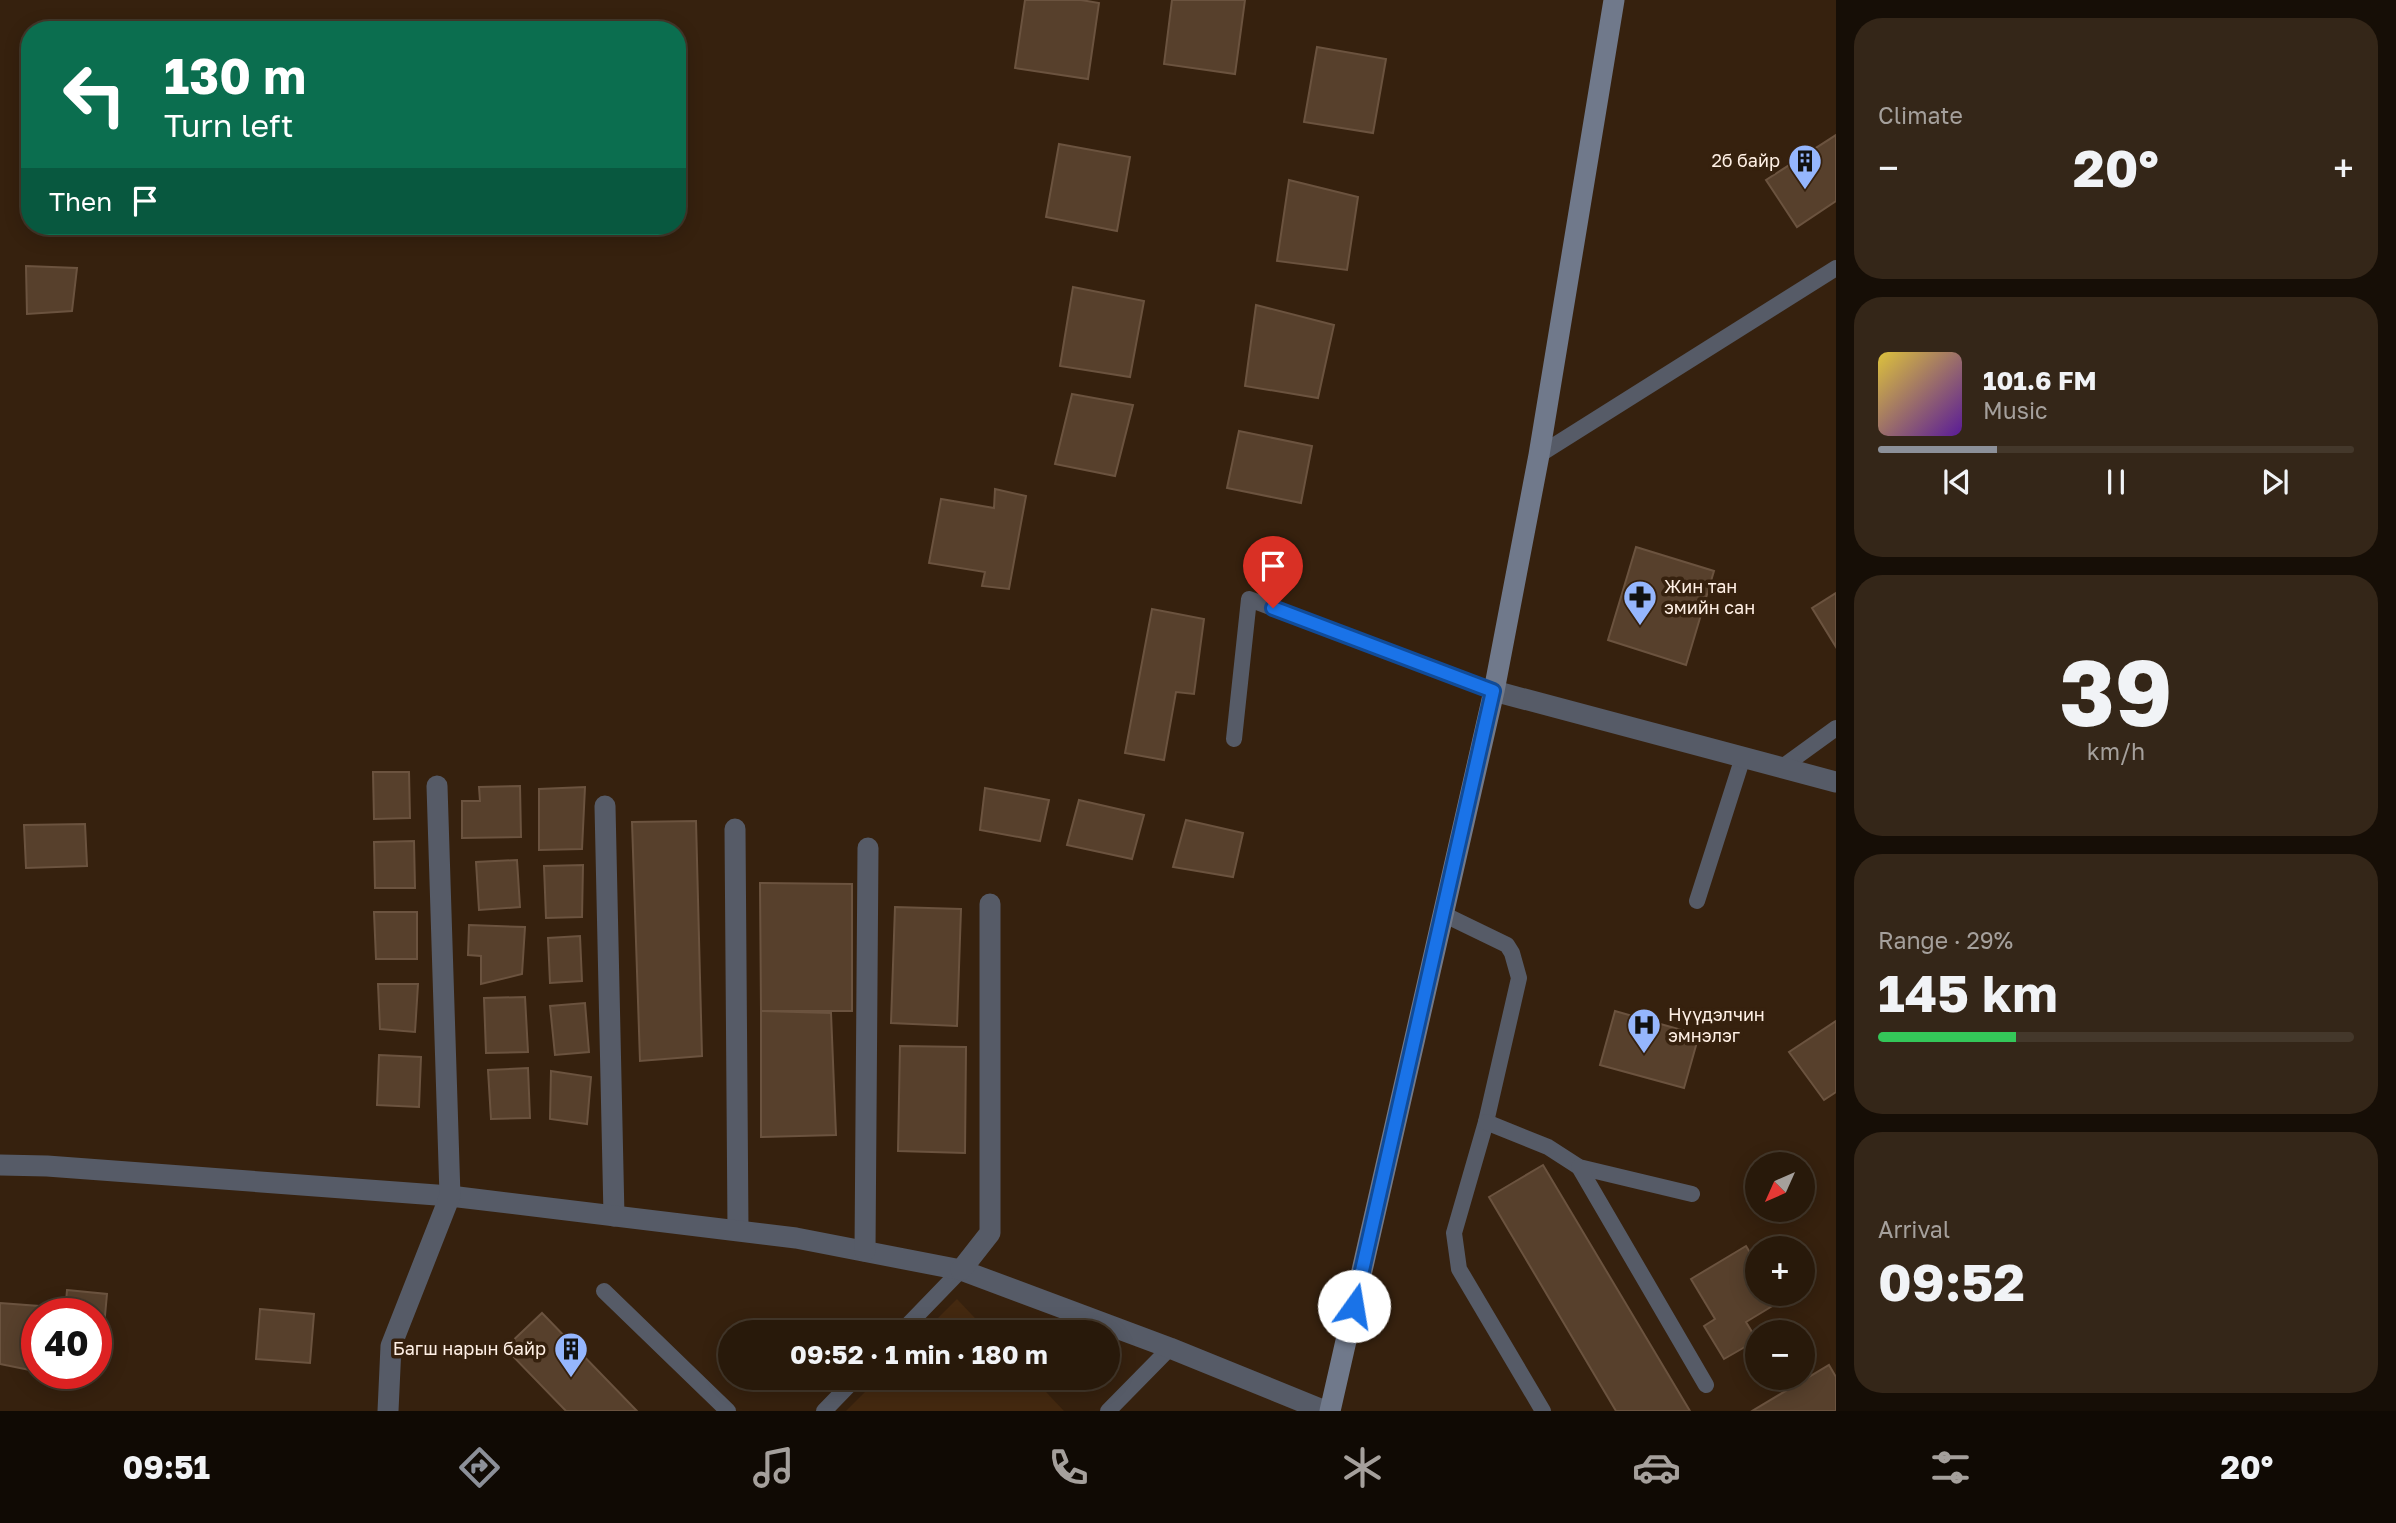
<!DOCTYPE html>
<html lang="en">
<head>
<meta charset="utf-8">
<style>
	:root { --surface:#28190a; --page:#342618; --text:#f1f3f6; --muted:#a5a09c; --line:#44382b; --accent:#8c9099 }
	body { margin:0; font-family:"Golos Text",sans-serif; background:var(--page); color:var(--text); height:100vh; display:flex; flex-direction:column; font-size:26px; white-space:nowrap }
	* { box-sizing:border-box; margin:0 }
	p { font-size:23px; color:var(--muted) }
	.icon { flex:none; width:38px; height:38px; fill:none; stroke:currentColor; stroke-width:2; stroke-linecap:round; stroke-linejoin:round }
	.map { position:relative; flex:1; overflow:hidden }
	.side { display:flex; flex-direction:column; gap:18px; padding:18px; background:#160e06; width:560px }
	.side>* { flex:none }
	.top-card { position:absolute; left:21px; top:21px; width:665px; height:214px; border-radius:28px; box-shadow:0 4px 18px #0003,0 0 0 2px var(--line); background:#0b6e4f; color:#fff; overflow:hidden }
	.needle { width:46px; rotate:225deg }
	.tools { position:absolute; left:1745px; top:1152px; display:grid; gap:14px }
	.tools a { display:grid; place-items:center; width:70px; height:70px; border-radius:50%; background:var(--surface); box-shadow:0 4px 18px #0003,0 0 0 2px var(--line); font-size:35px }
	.speed { position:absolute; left:21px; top:1298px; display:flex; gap:14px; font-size:35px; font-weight:700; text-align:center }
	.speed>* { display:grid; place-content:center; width:91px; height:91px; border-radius:50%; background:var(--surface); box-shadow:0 4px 18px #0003,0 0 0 2px var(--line); line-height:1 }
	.speed .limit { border:10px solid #d22; background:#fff; color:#111 }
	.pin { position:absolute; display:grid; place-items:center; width:60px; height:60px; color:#fff; margin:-72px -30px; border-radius:50% 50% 50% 0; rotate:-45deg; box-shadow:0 0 7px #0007 }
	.pin .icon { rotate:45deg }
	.me { position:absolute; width:77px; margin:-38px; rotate:13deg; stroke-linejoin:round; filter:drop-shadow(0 0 5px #0008) }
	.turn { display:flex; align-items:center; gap:24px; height:147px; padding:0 28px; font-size:32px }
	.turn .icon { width:91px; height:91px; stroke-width:2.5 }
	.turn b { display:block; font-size:49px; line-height:60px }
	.then { display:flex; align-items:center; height:66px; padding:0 28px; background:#0003; gap:14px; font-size:26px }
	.big { font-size:52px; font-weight:700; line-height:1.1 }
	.side .card { flex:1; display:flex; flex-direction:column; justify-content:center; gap:10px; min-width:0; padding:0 24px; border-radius:28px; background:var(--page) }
	.side .dial { align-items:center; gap:0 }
	.dial b { font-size:91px; line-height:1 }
	.song { display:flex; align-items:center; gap:21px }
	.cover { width:84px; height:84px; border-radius:10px; background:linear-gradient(135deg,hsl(50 70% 55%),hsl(270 70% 35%)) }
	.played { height:7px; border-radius:4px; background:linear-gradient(90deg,var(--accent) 25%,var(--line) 25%) }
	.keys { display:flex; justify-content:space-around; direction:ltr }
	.heat { display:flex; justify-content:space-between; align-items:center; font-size:38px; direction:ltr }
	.charge { height:10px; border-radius:5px; background:linear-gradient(90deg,#34c759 29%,var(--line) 0) }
	.trip { position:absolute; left:718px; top:1320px; width:402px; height:70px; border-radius:35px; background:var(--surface); box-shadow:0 4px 18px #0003,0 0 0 2px var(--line); font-weight:700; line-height:70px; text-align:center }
	.tabs { display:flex; height:112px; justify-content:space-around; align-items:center; background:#100a04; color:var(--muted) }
	.tabs .icon { width:49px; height:49px }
	.tabs .selected { color:var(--accent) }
	.tabs b { font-size:32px; color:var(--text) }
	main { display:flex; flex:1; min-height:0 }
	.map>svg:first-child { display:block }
	.built { fill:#442910 }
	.building { fill:#57402c; stroke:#6b533f; stroke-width:2 }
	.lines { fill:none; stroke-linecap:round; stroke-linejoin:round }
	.lane { stroke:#565b67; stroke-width:16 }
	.street { stroke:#565b67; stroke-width:21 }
	.secondary { stroke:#70798b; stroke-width:21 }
	.route-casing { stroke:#114b97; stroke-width:18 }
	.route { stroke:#1a73e8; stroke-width:12 }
	.labels { text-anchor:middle; stroke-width:7; stroke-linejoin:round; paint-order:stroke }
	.poi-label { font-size:18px; fill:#fff0e5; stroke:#36210e; text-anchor:end }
</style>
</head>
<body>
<main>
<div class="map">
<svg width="1836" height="1411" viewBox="0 0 1836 1411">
	<rect width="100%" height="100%" fill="#36210e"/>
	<g class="built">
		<polygon points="957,1299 988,1332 924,1332"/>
		<polygon points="880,1377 1032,1377 1064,1411 846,1411"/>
	</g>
	<g class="building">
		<polygon points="1025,0 1081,0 1099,3 1088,79 1015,68"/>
		<polygon points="1172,0 1245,0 1235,74 1164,64"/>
		<polygon points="1317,47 1386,59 1373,133 1304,122"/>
		<polygon points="1836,135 1836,201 1797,227 1766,180"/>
		<polygon points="1059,144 1130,157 1117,231 1046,217"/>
		<polygon points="1289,180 1358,197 1347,270 1277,261"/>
		<polygon points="26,266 77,268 72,311 27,314"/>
		<polygon points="1073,287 1144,301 1130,377 1060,366"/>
		<polygon points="1256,305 1334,325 1318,398 1245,386"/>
		<polygon points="1072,394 1133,405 1115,476 1055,464"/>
		<polygon points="1239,431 1312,446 1301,503 1227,488"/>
		<polygon points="995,489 1026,496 1009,589 982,586 985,572 929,563 941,499 994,508"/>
		<polygon points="1636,547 1714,571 1686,665 1608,640"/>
		<polygon points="1836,593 1836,647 1812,608"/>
		<polygon points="1152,609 1204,619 1194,694 1176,692 1164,760 1125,753"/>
		<polygon points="373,772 409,772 410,818 374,819"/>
		<polygon points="520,786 521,837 462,838 462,801 480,801 479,787"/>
		<polygon points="585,787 582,849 539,850 539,789"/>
		<polygon points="985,788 1049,800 1040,841 980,830"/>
		<polygon points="1079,800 1144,815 1132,859 1067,845"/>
		<polygon points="1186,820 1243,833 1233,877 1173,867"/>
		<polygon points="696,821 702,1056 640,1061 632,822"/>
		<polygon points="85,824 87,866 26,868 24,825"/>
		<polygon points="414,841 415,888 375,888 374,842"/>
		<polygon points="517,860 520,907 479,910 476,862"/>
		<polygon points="583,865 582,917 546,918 544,866"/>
		<polygon points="760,883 852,884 852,1011 761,1011"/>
		<polygon points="895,907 961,909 957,1026 891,1023"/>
		<polygon points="374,912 417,912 417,959 376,959"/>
		<polygon points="469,925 525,927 522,974 481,984 481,956 468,955"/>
		<polygon points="580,936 582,981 550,983 548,938"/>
		<polygon points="378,984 418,984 415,1032 380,1029"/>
		<polygon points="525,997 528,1052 486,1053 484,998"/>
		<polygon points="585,1003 589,1052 555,1055 550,1006"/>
		<polygon points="761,1011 831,1013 836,1135 761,1137"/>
		<polygon points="1615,1011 1699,1035 1684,1088 1600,1065"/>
		<polygon points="1836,1021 1836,1092 1824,1100 1789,1052"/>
		<polygon points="900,1046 966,1047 965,1153 898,1151"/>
		<polygon points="379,1055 421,1057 419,1107 377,1105"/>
		<polygon points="528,1068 530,1118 491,1119 488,1070"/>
		<polygon points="551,1071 591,1077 587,1124 550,1119"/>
		<polygon points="1543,1165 1690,1411 1616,1411 1489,1197"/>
		<polygon points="1746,1246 1757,1264 1757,1293 1774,1293 1779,1302 1746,1322 1757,1340 1724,1359 1704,1326 1715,1319 1691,1279"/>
		<polygon points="67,1290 107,1294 102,1348 96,1348 96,1314 65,1314"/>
		<polygon points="0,1303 39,1306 30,1370 0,1364"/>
		<polygon points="260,1309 314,1314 310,1363 256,1359"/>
		<polygon points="542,1313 637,1411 566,1411 505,1348"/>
		<polygon points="1829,1365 1836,1377 1836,1411 1752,1411"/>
	</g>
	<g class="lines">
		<g class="lane">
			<polyline points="1539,455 1836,268"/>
			<polyline points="1234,739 1249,599 1494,691"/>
			<polyline points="1781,768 1836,728"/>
			<polyline points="1697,901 1743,757"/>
			<polyline points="1443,914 1507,945 1512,953 1519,978 1486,1122 1454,1233 1459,1269 1543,1411"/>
			<polyline points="1486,1122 1548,1147 1579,1167 1692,1194"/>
			<polyline points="1579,1167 1706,1385"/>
			<polyline points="604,1291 728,1411"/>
			<polyline points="901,1332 961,1270"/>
			<polyline points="824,1411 857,1377"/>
			<polyline points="1108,1411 1170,1348"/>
		</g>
		<g class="street">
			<polyline points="1494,691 1836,782"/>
			<polyline points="605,806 614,1216"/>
			<polyline points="735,829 738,1230"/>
			<polyline points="0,1165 47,1166 450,1196 796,1238 961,1270 1170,1348 1325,1411"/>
			<polyline points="865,1251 868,848"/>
			<polyline points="961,1270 990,1233 990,904"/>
			<polyline points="388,1411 391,1346 450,1196 437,786"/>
		</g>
		<polyline class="secondary" points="1330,1411 1494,691 1539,455 1614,0"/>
	</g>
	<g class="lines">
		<g class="route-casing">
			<polyline id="route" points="1273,608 1493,691 1354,1306"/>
		</g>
		<use href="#route" class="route"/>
	</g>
	<defs>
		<g id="building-pin" transform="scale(1.75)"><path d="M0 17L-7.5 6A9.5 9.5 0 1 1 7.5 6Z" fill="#95b6fd" stroke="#36210e"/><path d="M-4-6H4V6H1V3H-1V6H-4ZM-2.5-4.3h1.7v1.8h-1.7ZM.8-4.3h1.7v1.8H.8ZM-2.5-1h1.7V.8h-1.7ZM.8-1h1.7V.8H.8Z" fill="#111"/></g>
		<g id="pharmacy-pin" transform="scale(1.75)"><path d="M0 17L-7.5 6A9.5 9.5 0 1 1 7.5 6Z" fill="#95b6fd" stroke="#36210e"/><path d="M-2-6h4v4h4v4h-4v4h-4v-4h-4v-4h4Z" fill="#111"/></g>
		<g id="hospital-pin" transform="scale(1.75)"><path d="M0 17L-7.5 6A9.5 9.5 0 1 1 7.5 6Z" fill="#95b6fd" stroke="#36210e"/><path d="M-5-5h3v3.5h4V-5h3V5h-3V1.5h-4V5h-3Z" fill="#111"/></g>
	</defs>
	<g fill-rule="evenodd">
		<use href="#building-pin" x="1805" y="161"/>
		<use href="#pharmacy-pin" x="1640" y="597"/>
		<use href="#hospital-pin" x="1644" y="1025"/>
		<use href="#building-pin" x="571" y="1349"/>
	</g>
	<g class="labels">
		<g class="poi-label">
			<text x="1780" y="167">2б байр</text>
			<text x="1664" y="593" text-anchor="start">Жин тан<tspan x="1664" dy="21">эмийн сан</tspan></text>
			<text x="1668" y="1021" text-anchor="start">Нүүдэлчин<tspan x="1668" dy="21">эмнэлэг</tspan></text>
			<text x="546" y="1355">Багш нарын байр</text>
		</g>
	</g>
</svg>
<div class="tools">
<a><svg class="needle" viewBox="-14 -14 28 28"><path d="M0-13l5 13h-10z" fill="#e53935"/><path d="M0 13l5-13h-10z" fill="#a5a09c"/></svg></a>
<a>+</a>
<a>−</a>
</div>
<div class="speed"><div class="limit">40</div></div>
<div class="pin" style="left:1273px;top:608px;background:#d93025"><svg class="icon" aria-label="arrive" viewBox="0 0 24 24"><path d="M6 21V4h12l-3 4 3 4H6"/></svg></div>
<svg class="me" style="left:1354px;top:1306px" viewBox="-20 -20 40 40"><circle r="19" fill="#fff"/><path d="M0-13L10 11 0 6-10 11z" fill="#1a73e8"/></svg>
<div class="trip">09:52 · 1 min · 180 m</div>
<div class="top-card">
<div class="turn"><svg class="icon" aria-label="left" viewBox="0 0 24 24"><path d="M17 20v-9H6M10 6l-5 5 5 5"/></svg><div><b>130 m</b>Turn left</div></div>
<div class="then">Then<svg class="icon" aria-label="arrive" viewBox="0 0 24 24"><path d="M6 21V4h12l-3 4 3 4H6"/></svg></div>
</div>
</div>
<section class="side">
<div class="card"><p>Climate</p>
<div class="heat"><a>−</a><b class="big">20°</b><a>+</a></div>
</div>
<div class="card">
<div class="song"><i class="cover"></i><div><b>101.6 FM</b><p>Music</p></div></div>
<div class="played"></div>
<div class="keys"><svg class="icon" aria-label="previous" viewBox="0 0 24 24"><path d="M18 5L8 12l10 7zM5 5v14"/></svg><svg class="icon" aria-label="pause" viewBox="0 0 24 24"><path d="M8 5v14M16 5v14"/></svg><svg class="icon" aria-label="next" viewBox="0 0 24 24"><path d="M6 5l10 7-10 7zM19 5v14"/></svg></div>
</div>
<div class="card dial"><b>39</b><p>km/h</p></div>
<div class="card"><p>Range · 29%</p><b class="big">145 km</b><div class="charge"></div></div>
<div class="card"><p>Arrival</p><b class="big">09:52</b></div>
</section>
</main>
<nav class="tabs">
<b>09:51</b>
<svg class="icon selected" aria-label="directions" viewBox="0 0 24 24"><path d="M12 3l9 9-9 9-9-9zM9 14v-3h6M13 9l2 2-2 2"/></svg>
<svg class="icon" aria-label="music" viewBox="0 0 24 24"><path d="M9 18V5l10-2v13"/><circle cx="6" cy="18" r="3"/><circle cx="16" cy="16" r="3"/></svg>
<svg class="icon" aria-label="phone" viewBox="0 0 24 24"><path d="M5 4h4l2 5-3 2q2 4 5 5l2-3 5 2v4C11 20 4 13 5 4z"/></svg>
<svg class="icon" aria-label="climate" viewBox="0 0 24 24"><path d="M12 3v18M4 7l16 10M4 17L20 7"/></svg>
<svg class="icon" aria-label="car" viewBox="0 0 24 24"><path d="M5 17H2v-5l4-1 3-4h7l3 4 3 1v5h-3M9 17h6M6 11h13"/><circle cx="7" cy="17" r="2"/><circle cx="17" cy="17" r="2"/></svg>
<svg class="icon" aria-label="filters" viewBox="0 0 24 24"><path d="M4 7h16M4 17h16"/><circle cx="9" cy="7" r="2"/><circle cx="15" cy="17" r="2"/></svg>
<b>20°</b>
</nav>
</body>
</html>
